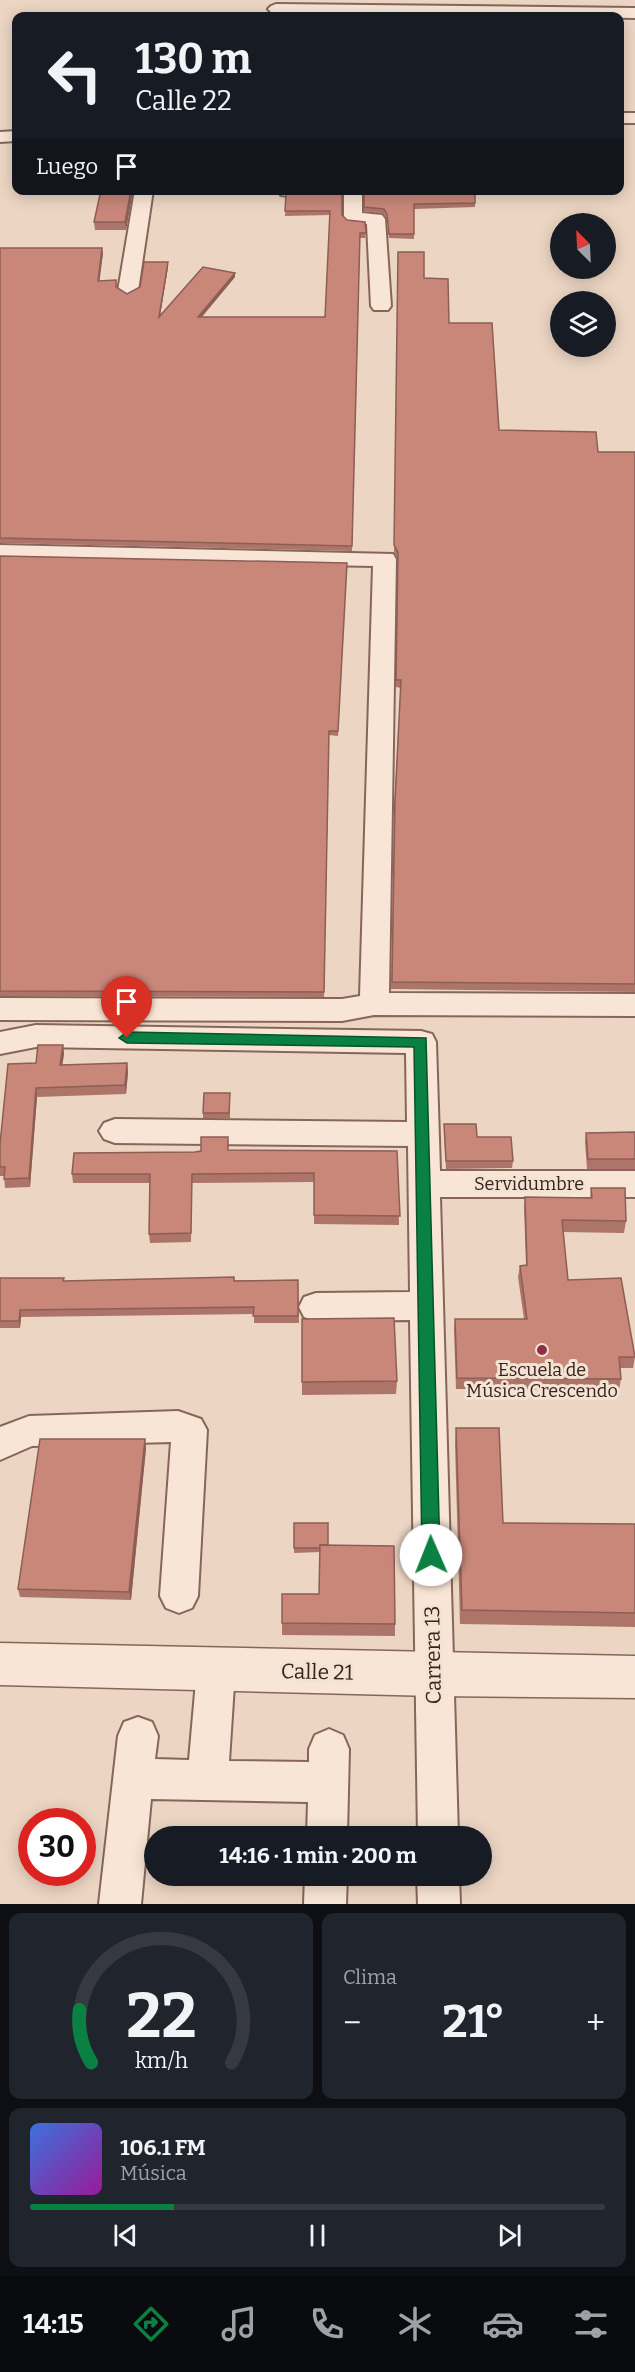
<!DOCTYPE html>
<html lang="es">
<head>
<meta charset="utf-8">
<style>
	:root { --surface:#171b24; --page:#20242c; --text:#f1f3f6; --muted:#9ea1a6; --line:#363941; --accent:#0b8043 }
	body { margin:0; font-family:Bitter,serif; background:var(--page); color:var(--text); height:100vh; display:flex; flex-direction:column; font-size:22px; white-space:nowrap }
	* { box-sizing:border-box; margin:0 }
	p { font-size:20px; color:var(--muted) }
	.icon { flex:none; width:33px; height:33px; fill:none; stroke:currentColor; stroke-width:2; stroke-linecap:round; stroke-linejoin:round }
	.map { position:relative; height:1904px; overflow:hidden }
	.side { display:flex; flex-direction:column; gap:9px; padding:9px; background:#0d0f14; flex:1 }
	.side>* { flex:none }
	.hud { position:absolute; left:12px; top:12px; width:612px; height:183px; border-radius:12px; box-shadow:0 3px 15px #0003; background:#171b24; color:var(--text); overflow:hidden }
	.needle { width:39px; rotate:336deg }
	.controls { position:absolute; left:550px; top:213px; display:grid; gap:12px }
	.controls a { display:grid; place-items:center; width:66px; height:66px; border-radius:50%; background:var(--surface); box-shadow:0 3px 15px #0003; font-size:30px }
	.speed { position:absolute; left:18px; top:1808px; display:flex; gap:12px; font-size:30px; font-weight:700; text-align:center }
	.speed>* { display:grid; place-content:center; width:78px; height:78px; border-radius:50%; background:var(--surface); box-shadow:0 3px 15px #0003; line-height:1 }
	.speed .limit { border:9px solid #d22; background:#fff; color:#111 }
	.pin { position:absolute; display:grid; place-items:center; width:51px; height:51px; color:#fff; margin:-62px -26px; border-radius:50% 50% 50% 0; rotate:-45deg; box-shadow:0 0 6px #0007 }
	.pin .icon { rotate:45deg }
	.me { position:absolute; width:66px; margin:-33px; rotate:359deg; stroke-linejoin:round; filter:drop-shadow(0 0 4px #0008) }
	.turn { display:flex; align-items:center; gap:21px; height:126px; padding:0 24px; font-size:27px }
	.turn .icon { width:78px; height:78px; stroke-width:2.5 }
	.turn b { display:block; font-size:42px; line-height:51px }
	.then { display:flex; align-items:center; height:57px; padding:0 24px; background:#0003; gap:12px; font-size:22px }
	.big { font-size:45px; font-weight:700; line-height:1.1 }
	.side .widget { flex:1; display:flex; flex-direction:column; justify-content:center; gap:9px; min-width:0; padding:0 21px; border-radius:12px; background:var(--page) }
	.side .dial { align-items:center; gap:0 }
	.dial svg { height:156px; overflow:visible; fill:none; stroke:var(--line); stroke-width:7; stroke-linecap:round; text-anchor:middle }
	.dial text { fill:var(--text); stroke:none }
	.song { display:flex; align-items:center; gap:18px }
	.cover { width:72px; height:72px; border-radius:9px; background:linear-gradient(135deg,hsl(220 70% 55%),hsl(300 70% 35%)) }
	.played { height:6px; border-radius:3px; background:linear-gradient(90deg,var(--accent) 25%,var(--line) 25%) }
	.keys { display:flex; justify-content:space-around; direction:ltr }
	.heat { display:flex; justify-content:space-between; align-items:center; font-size:33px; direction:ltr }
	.side .tiles { flex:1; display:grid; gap:9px; grid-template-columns:1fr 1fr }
	.widget:last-child { grid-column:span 2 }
	.trip { position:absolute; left:144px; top:1826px; width:348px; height:60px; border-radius:30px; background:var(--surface); box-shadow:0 3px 15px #0003; font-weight:700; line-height:60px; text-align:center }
	.dock { display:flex; height:96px; justify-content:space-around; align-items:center; background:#090b0e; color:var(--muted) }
	.dock .icon { width:42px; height:42px }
	.dock .current { color:var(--accent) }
	.dock b { font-size:27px; color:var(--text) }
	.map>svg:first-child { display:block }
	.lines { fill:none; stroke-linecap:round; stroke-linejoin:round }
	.minor-casing { stroke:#86665a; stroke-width:4 }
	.tertiary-casing { stroke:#86665a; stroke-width:3 }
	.minor { fill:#f8e5d5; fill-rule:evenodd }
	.tertiary { fill:#f8e5d5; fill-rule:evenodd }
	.wall { fill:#ad7469 }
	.shaded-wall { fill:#8d5e55 }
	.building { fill:#c9877a; stroke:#8d5e55; stroke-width:1.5 }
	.route { fill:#0b8043; stroke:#07532c; stroke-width:1.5 }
	.poi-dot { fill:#932c47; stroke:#f4e2d2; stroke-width:2 }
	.labels { text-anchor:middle; stroke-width:6; stroke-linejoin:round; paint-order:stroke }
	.street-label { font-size:18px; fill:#36241e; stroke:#f4e2d2 }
	.poi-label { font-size:18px; fill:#36241e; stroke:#f4e2d2 }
	.near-street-label { font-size:21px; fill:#36241e; stroke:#f4e2d2 }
</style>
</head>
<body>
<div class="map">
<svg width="635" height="1904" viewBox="0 0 635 1904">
	<rect width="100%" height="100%" fill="#ecd5c3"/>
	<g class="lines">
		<g class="minor-casing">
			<g id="minor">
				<polygon points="276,4 635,8 635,18 271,12 268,9 271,6"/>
				<rect x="620" y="113" width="15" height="10"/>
				<polygon points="16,131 16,141 0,142 0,132"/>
				<polygon points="135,190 153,190 138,291 128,297 118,291"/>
				<polygon points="278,190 296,190 296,191 287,196 281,195"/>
				<polygon points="344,190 362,190 362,213 382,215 385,219 391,306 388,310 374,310 371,306 367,224 347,222 344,218"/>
				<polygon points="0,545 393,554 396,559 389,993 635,994 635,1016 374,1015 342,1021 0,1020 0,998 342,999 360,996 373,566 0,559"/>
				<polygon points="36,1025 421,1031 432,1034 436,1042 440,1171 635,1171 635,1197 440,1197 458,1836 418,1836 410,1320 316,1321 304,1317 299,1307 304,1297 316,1293 410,1292 408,1146 115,1143 104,1139 99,1131 104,1123 115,1119 407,1122 406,1053 36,1047 0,1054 0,1032"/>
				<polygon points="178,1411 201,1419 207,1430 198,1596 192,1608 179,1613 166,1608 160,1596 171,1442 32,1446 0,1460 0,1427 29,1416"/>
				<polygon points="216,1652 230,1657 235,1670 229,1761 309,1762 309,1749 315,1735 329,1729 343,1735 349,1749 347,1836 307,1836 308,1802 151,1799 141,1904 99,1904 118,1736 124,1722 138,1717 152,1722 158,1736 155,1759 189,1760 197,1670 202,1657"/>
				<polygon points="305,1875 347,1875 346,1904 304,1904"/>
				<polygon points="417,1875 459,1875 460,1904 418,1904"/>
			</g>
		</g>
		<g class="tertiary-casing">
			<polygon id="tertiary" points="0,1643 635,1656 635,1698 434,1696 0,1685"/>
		</g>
		<use href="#minor" class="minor"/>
		<use href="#tertiary" class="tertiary"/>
	</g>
	<g class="wall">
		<polygon points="133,190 126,230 95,230 94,222"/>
		<polygon points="364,190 475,203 475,207 414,209 414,239 389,238 387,219 384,214 364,211"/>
		<polygon points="286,194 342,215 347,220 366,233 365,238 360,238 352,551 0,543 0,248 103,253 99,281 117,285 116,288 127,294 140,287 168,262 168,267 160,316 235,277 202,317 325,317 330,215 285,216"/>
		<polygon points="398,259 424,278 449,323 499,430 598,452 635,452 635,992 391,989 394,808 401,688 396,687 398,559 394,552"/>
		<polygon points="0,556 347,563 338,736 329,735 324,997 0,996"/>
		<polygon points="63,1045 64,1054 62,1065 127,1063 128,1072 126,1094 37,1097 30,1187 5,1188 4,1176 0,1176 0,1144 36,1063"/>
		<polygon points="230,1097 230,1118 203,1118 203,1113"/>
		<polygon points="444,1124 477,1137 513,1161 512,1168 446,1169 444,1132"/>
		<polygon points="635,1132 635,1169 587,1169 585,1142 586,1133"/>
		<polygon points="229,1150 397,1151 399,1225 314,1224 314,1182 192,1183 191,1242 150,1243 149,1234 150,1183 73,1183 72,1174 195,1152"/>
		<polygon points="591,1188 626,1221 624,1233 563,1232 568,1280 635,1357 633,1368 620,1368 621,1379 619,1390 456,1389 454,1330 455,1319 524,1319 518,1277 520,1266 526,1265 524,1208 525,1197 590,1199"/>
		<polygon points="0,1278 64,1281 298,1280 299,1323 254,1323 254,1314 21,1317 20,1328 0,1328"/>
		<polygon points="302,1319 397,1381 396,1394 302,1395"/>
		<polygon points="456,1428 503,1523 635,1524 635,1627 460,1624 455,1444"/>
		<polygon points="145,1439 146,1448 131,1600 20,1597 18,1589"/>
		<polygon points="294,1523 328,1545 395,1624 395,1636 282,1635 282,1623 319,1594 320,1552 294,1553"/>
	</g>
	<g class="shaded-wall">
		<polygon points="131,190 133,190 126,230 125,222"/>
		<polygon points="102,248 103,253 99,285 98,281"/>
		<polygon points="168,262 168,267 159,322 159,317"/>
		<polygon points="235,273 235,277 198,321 198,317"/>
		<polygon points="63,1045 64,1054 61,1074 60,1065"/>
		<polygon points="127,1063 128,1072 126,1094 125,1085"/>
		<polygon points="36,1088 37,1097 30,1187 29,1178"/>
		<polygon points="20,1310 21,1317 20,1328 19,1321"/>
		<polygon points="145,1439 146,1448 131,1600 129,1592"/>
	</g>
	<g class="building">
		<polygon points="101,190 131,190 125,222 94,222"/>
		<polygon points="291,190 342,190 342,215 347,220 365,222 366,233 360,233 352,546 0,538 0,248 102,248 98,281 116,280 116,287 127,294 140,287 144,262 168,262 159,317 203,267 235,273 198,317 325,317 330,211 285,211 286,194"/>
		<polygon points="364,190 475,190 475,203 414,204 414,234 389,234 387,214 384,209 364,207"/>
		<polygon points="398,252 424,252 424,278 448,279 449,323 492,323 499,430 596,432 598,452 635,452 635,984 392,982 395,800 401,680 396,680 398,552 394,545"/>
		<polygon points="0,556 347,563 338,731 329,731 324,992 0,991"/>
		<polygon points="38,1045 63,1045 60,1065 127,1063 125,1085 36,1088 29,1178 4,1179 5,1167 0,1167 0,1144 8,1064 36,1063"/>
		<polygon points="204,1093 230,1093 229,1113 203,1113"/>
		<polygon points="444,1124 476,1124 477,1137 511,1137 513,1161 446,1161"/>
		<polygon points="635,1132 635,1159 588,1159 586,1133"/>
		<polygon points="201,1137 228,1137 228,1150 397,1151 400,1216 314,1215 314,1173 192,1174 191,1233 149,1234 150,1174 72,1174 74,1153 195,1152 201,1151"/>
		<polygon points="591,1188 625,1188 626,1221 562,1220 568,1280 621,1278 635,1357 619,1357 621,1379 457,1378 455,1319 527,1319 520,1266 527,1265 525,1197 592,1198"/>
		<polygon points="234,1277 234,1281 298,1280 298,1316 253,1316 254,1307 20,1310 19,1321 0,1321 0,1278 64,1278 63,1281"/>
		<polygon points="394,1318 397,1381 302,1382 302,1319"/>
		<polygon points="456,1428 499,1428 503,1523 635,1524 635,1613 462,1610"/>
		<polygon points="40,1439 145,1439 129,1592 18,1589"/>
		<polygon points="294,1523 328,1523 328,1545 320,1545 320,1548 294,1548"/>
		<polygon points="320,1545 394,1546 395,1624 282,1623 282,1594 319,1594"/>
	</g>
	<polygon class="route" points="127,1032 426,1038 440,1555 437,1561 431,1563 425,1561 422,1555 414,1047 127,1043 119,1038"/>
	<circle class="poi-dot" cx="542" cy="1350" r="6"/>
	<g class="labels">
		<g class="street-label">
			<text x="529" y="1190">Servidumbre</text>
		</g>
		<g class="poi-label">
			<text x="542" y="1376">Escuela de<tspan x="542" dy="21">Música Crescendo</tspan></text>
		</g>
		<g class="near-street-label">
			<text transform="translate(433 1655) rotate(-91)" y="7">Carrera 13</text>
			<text transform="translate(317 1672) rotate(1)" y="7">Calle 21</text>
		</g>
	</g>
</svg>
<div class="controls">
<a><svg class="needle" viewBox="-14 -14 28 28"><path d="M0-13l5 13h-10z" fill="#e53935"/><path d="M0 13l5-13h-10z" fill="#9ea1a6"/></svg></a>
<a><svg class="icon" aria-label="layers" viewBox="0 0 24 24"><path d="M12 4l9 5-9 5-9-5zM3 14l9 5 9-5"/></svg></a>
</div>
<div class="speed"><div class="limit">30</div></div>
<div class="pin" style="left:127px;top:1038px;background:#d93025"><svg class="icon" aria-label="arrive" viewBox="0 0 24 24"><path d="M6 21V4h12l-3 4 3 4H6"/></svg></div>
<svg class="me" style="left:431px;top:1555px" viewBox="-20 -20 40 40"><circle r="19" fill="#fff"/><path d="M0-13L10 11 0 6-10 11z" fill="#0b8043"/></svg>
<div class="trip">14:16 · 1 min · 200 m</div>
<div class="hud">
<div class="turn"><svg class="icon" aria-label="left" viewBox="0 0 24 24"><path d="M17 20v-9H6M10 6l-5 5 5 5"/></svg><div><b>130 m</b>Calle 22</div></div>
<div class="then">Luego<svg class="icon" aria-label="arrive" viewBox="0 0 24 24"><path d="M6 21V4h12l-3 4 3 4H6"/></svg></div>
</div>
</div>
<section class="side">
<div class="tiles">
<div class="widget dial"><svg viewBox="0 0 100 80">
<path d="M14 69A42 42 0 1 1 86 69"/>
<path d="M14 69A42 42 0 0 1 8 42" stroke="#0b8043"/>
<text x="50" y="56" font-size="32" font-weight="700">22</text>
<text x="50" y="72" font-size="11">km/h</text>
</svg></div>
<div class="widget"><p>Clima</p>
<div class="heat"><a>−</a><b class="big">21°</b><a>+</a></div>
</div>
<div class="widget">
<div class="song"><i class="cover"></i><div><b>106.1 FM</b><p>Música</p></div></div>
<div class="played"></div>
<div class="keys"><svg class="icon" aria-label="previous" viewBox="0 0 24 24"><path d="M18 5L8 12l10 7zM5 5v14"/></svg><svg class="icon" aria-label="pause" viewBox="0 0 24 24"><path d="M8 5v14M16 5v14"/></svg><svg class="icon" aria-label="next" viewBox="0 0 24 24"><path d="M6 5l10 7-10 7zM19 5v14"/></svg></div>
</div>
</div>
</section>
<nav class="dock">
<b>14:15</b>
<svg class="icon current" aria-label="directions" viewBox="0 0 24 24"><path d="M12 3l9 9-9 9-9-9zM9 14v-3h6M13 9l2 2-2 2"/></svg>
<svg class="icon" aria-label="music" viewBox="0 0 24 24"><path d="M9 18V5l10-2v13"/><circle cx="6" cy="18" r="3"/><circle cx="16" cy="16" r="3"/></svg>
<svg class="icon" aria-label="phone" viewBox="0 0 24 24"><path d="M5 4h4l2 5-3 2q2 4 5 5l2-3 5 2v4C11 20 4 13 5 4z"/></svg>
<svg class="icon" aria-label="climate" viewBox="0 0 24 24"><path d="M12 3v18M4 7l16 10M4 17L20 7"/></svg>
<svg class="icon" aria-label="car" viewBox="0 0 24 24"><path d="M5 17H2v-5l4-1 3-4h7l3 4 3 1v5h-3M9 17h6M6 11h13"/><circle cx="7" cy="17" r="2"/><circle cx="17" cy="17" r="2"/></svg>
<svg class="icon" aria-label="filters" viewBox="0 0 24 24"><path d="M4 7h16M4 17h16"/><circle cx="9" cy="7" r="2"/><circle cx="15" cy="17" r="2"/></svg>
</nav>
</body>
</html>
